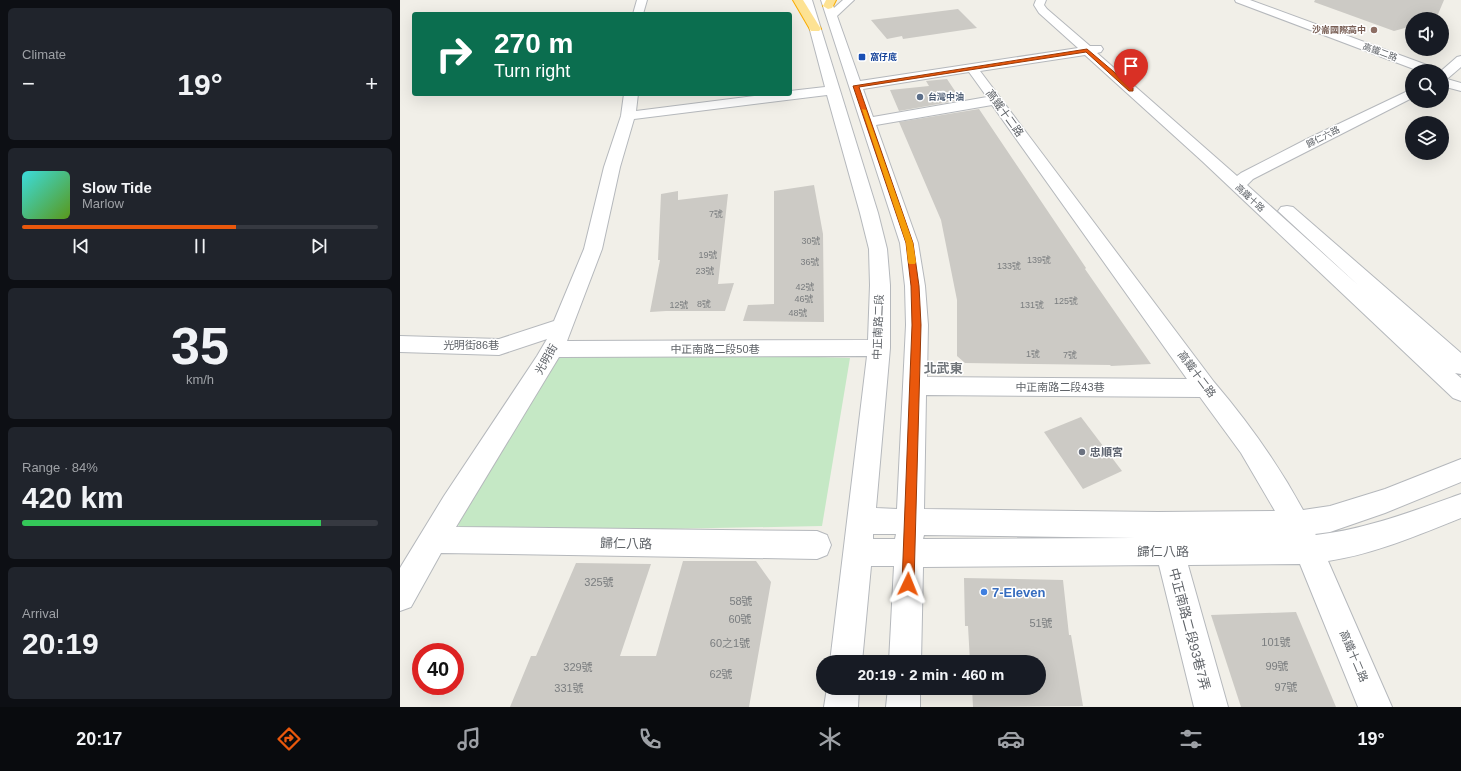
<!DOCTYPE html>
<html lang="en">
<head>
<meta charset="utf-8">
<style>
	:root { --surface:#171b24; --page:#20242c; --text:#f1f3f6; --muted:#9ea1a6; --line:#363941; --accent:#ea580c }
	body { margin:0; font-family:Helvetica,"Noto Sans TC",sans-serif; background:var(--page); color:var(--text); height:100vh; display:flex; flex-direction:column; font-size:15px; white-space:nowrap }
	* { box-sizing:border-box; margin:0 }
	p { font-size:13px; color:var(--muted) }
	.icon { flex:none; width:22px; height:22px; fill:none; stroke:currentColor; stroke-width:2; stroke-linecap:round; stroke-linejoin:round }
	.map { position:relative; flex:1; overflow:hidden }
	.details { display:flex; flex-direction:column; gap:8px; padding:8px; background:#0d0f14; width:400px }
	.details>* { flex:none }
	.guide { position:absolute; left:12px; top:12px; width:380px; height:84px; border-radius:4px; box-shadow:0 4px 16px #0002; background:#0b6e4f; color:#fff; overflow:hidden }
	.buttons { position:absolute; left:1005px; top:12px; display:grid; gap:8px }
	.buttons a { display:grid; place-items:center; width:44px; height:44px; border-radius:50%; background:var(--surface); box-shadow:0 4px 16px #0002; font-size:20px }
	.speed { position:absolute; left:12px; top:643px; display:flex; gap:8px; font-size:20px; font-weight:700; text-align:center }
	.speed>* { display:grid; place-content:center; width:52px; height:52px; border-radius:50%; background:var(--surface); box-shadow:0 4px 16px #0002; line-height:1 }
	.speed .limit { border:6px solid #d22; background:#fff; color:#111 }
	.pin { position:absolute; display:grid; place-items:center; width:34px; height:34px; color:#fff; margin:-41px -17px; border-radius:50% 50% 50% 0; rotate:-45deg; box-shadow:0 0 4px #0007 }
	.pin .icon { rotate:45deg }
	.me { position:absolute; width:44px; margin:-22px; rotate:2deg; stroke-linejoin:round; filter:drop-shadow(0 0 3px #0008) }
	.turn { display:flex; align-items:center; gap:14px; height:84px; padding:0 16px; font-size:18px }
	.turn .icon { width:52px; height:52px; stroke-width:2.5 }
	.turn b { display:block; font-size:28px; line-height:34px }
	.big { font-size:30px; font-weight:700; line-height:1.1 }
	.details .card { flex:1; display:flex; flex-direction:column; justify-content:center; gap:6px; min-width:0; padding:0 14px; border-radius:6px; background:var(--page) }
	.details .dial { align-items:center; gap:0 }
	.dial b { font-size:52px; line-height:1 }
	.song { display:flex; align-items:center; gap:12px }
	.cover { width:48px; height:48px; border-radius:6px; background:linear-gradient(135deg,hsl(180 70% 55%),hsl(90 70% 35%)) }
	.played { height:4px; border-radius:2px; background:linear-gradient(90deg,var(--accent) 60%,var(--line) 60%) }
	.keys { display:flex; justify-content:space-around; direction:ltr }
	.heat { display:flex; justify-content:space-between; align-items:center; font-size:22px; direction:ltr }
	.charge { height:6px; border-radius:3px; background:linear-gradient(90deg,#34c759 84%,var(--line) 0) }
	.trip { position:absolute; left:416px; top:655px; width:230px; height:40px; border-radius:20px; background:var(--surface); box-shadow:0 4px 16px #0002; font-weight:700; line-height:40px; text-align:center }
	.tab-bar { display:flex; height:64px; justify-content:space-around; align-items:center; background:#090b0e; color:var(--muted) }
	.tab-bar .icon { width:28px; height:28px }
	.tab-bar .selected { color:var(--accent) }
	.tab-bar b { font-size:18px; color:var(--text) }
	main { display:flex; flex:1; min-height:0 }
	.map>svg:first-child { display:block }
	.green { fill:#c5e8c5 }
	.building { fill:#cccac5 }
	.lines { fill:none; stroke-linecap:round; stroke-linejoin:round }
	.minor-casing { stroke:#b5b8bc; stroke-width:2 }
	.highway-casing { stroke:#f9ab00; stroke-width:2 }
	.minor { fill:#fff; fill-rule:evenodd }
	.highway { fill:#fde293; fill-rule:evenodd }
	.route { fill:#ea580c; stroke:#983908 }
	.slow { fill:#f59e0b }
	.education-dot { fill:#8d6e63; stroke:#fff; stroke-width:1.5 }
	.transit-dot { fill:#1a4fb4; stroke:#fff; stroke-width:1.5 }
	.service-dot { fill:#5c6f8a; stroke:#fff; stroke-width:1.5 }
	.worship-dot { fill:#6b7280; stroke:#fff; stroke-width:1.5 }
	.shop-dot { fill:#3f7fe0; stroke:#fff; stroke-width:1.5 }
	.labels { text-anchor:middle; stroke-width:3; stroke-linejoin:round; paint-order:stroke }
	.far-education-label { font-size:9px; font-weight:bold; fill:#785e54; stroke:#fff; text-anchor:end }
	.far-street-label { font-size:9px; fill:#5f6368; stroke:#fff }
	.far-transit-label { font-size:9px; font-weight:bold; fill:#164399; stroke:#fff; text-anchor:start }
	.far-service-label { font-size:9px; font-weight:bold; fill:#4e5e75; stroke:#fff; text-anchor:start }
	.number-label { font-size:9px; fill:#7a7d7f }
	.street-label { font-size:11px; fill:#5f6368; stroke:#fff }
	.worship-label { font-size:11px; font-weight:bold; fill:#5b616d; stroke:#fff; text-anchor:start }
	.near-number-label { font-size:11px; fill:#7a7d7f }
	.quarter-label { font-size:13px; font-weight:bold; fill:#70757a; stroke:#fff }
	.near-street-label { font-size:13px; fill:#5f6368; stroke:#fff }
	.near-shop-label { font-size:13px; font-weight:bold; fill:#366cbe; stroke:#fff; text-anchor:start }
</style>
</head>
<body>
<main>
<section class="details">
<div class="card"><p>Climate</p>
<div class="heat"><a>−</a><b class="big">19°</b><a>+</a></div>
</div>
<div class="card">
<div class="song"><i class="cover"></i><div><b>Slow Tide</b><p>Marlow</p></div></div>
<div class="played"></div>
<div class="keys"><svg class="icon" aria-label="previous" viewBox="0 0 24 24"><path d="M18 5L8 12l10 7zM5 5v14"/></svg><svg class="icon" aria-label="pause" viewBox="0 0 24 24"><path d="M8 5v14M16 5v14"/></svg><svg class="icon" aria-label="next" viewBox="0 0 24 24"><path d="M6 5l10 7-10 7zM19 5v14"/></svg></div>
</div>
<div class="card dial"><b>35</b><p>km/h</p></div>
<div class="card"><p>Range · 84%</p><b class="big">420 km</b><div class="charge"></div></div>
<div class="card"><p>Arrival</p><b class="big">20:19</b></div>
</section>
<div class="map">
<svg width="1061" height="707" viewBox="0 0 1061 707">
	<rect width="100%" height="100%" fill="#f1efe8"/>
	<polygon class="green" points="171,349 450,358 422,526 60,533 54,505 145,362"/>
	<g class="building">
		<polygon points="915,0 1044,0 1036,19 1012,19 1012,26 994,31 914,2"/>
		<polygon points="558,9 577,28 503,39 502,36 487,39 471,20"/>
		<polygon points="547,79 561,100 499,111 490,90 529,86 526,81"/>
		<polygon points="579,109 686,268 685,269 751,364 711,366 710,365 565,363 557,356 557,300 541,220 499,122"/>
		<polygon points="414,185 423,234 424,322 343,321 348,305 374,304 374,191"/>
		<polygon points="278,191 278,200 328,194 318,284 334,283 325,311 266,311 250,312 260,260 258,260 261,194"/>
		<polygon points="681,417 722,471 683,489 644,432"/>
		<polygon points="283,561 356,561 371,582 349,707 110,707 131,656 136,656 176,563 251,564 220,656 256,656"/>
		<polygon points="564,578 663,580 669,635 671,635 683,706 573,707 572,688 639,688 639,662 570,662 568,626 565,626"/>
		<polygon points="896,612 936,707 841,707 811,615"/>
	</g>
	<g class="lines">
		<g class="minor-casing">
			<g id="minor">
				<polygon points="237,0 247,0 243,14 233,14"/>
				<path d="M 402,0 L 412,0 L 478,213 L 487,249 L 490,285 L 490,348 L 476,508 L 497,509 L 506,325 L 505,286 L 500,243 L 421,0 L 431,0 L 434,8 L 443,0 L 454,0 L 437,16 L 460,81 L 678,48 L 639,13 L 634,5 L 636,0 L 646,0 L 644,5 L 647,9 L 690,46 L 701,46 L 703,49 L 701,52 L 697,53 L 837,176 L 841,173 L 907,139 L 1012,89 L 1012,98 L 853,179 L 847,185 L 958,285 L 878,211 L 881,207 L 887,206 L 893,207 L 1061,353 L 1061,374 L 1055,373 L 1061,378 L 1061,401 L 1053,398 L 802,161 L 685,55 L 580,71 L 814,382 C 848,422 878,464 903,510 L 930,506 L 985,489 L 1061,459 L 1061,482 L 985,513 L 930,532 L 915,534 L 916,535 C 967,529 1013,511 1061,494 L 1061,518 C 1018,535 975,554 928,561 L 992,707 L 958,707 L 900,564 L 788,565 L 828,707 L 794,707 L 759,565 L 523,567 L 521,662 L 489,662 L 494,566 L 471,566 L 462,662 L 430,662 L 467,356 L 159,357 L 56,527 L 417,531 L 427,535 L 431,545 L 427,555 L 417,559 L 41,553 L 11,607 L 0,611 L 0,568 L 44,496 L 137,356 L 147,339 L 99,355 L 0,352 L 0,336 L 99,339 L 154,321 L 184,249 L 204,167 L 221,116 L 224,94 L 238,94 L 236,111 L 369,94 L 390,94 L 390,91 L 425,87 ZM 569,72 L 587,97 L 473,117 L 463,89 ZM 427,95 L 460,213 L 469,249 L 470,285 L 468,340 L 167,341 L 202,249 L 220,167 L 234,119 ZM 592,105 L 787,379 L 527,377 L 528,325 L 525,286 L 518,243 L 476,125 ZM 526,395 L 800,397 L 841,453 L 875,511 L 758,512 L 524,509 ZM 473,534 L 496,534 L 495,539 L 473,539 ZM 524,535 L 735,538 L 523,539 Z"/>
				<polygon points="835,0 850,0 1035,68 1037,71 1019,71 836,2"/>
				<polygon points="1061,56 1061,67 1047,79 1061,83 1061,91 1042,86 1041,71 1057,57"/>
				<polygon points="427,688 459,688 458,707 424,707"/>
				<polygon points="488,688 520,688 520,707 486,707"/>
			</g>
		</g>
		<g class="highway-casing">
			<g id="highway">
				<polygon points="393,0 403,0 421,29 419,31 411,31"/>
				<polygon points="426,0 436,0 432,8 428,9 423,6"/>
			</g>
		</g>
		<use href="#minor" class="minor"/>
		<use href="#highway" class="highway"/>
	</g>
	<polygon class="route" points="687,49 733,88 733,91 729,91 686,52 459,87 513,243 519,286 521,325 514,584 512,589 508,590 504,589 502,584 512,325 511,286 506,243 453,86"/>
	<polygon class="slow" points="462,109 466,110 513,243 516,262 515,264 509,264 508,262 506,243"/>
	<circle class="education-dot" cx="974" cy="30" r="4"/>
	<rect class="transit-dot" x="458" y="53" width="8" height="8" rx="2"/>
	<circle class="service-dot" cx="520" cy="97" r="4"/>
	<circle class="worship-dot" cx="682" cy="452" r="4"/>
	<circle class="shop-dot" cx="584" cy="592" r="4"/>
	<g class="labels">
		<g class="far-education-label">
			<text x="966" y="33">沙崙國際高中</text>
		</g>
		<g class="far-street-label">
			<text transform="translate(980 52) rotate(20)" y="3">高鐵二路</text>
			<text transform="translate(923 137) rotate(-27)" y="3">歸仁六路</text>
			<text transform="translate(850 198) rotate(43)" y="3">高鐵十路</text>
		</g>
		<g class="far-transit-label">
			<text x="470" y="60">窩仔底</text>
		</g>
		<g class="far-service-label">
			<text x="528" y="100">台灣中油</text>
		</g>
		<g class="number-label">
			<text x="316" y="217">7號</text>
			<text x="411" y="244">30號</text>
			<text x="308" y="258">19號</text>
			<text x="639" y="263">139號</text>
			<text x="410" y="265">36號</text>
			<text x="609" y="269">133號</text>
			<text x="305" y="274">23號</text>
			<text x="405" y="290">42號</text>
			<text x="404" y="302">46號</text>
			<text x="666" y="304">125號</text>
			<text x="304" y="307">8號</text>
			<text x="279" y="308">12號</text>
			<text x="632" y="308">131號</text>
			<text x="398" y="316">48號</text>
			<text x="633" y="357">1號</text>
			<text x="670" y="358">7號</text>
		</g>
		<g class="street-label">
			<text transform="translate(605 113) rotate(54)" y="4">高鐵十二路</text>
			<text transform="translate(478 327) rotate(-88)" y="4">中正南路二段</text>
			<text x="71" y="349">光明街86巷</text>
			<text x="315" y="353">中正南路二段50巷</text>
			<text transform="translate(146 359) rotate(-60)" y="4">光明街</text>
			<text transform="translate(797 374) rotate(53)" y="4">高鐵十二路</text>
			<text x="660" y="391">中正南路二段43巷</text>
			<text transform="translate(954 656) rotate(67)" y="4">高鐵十二路</text>
		</g>
		<g class="worship-label">
			<text x="690" y="456">忠順宮</text>
		</g>
		<g class="near-number-label">
			<text x="199" y="586">325號</text>
			<text x="341" y="605">58號</text>
			<text x="340" y="623">60號</text>
			<text x="641" y="627">51號</text>
			<text x="876" y="646">101號</text>
			<text x="330" y="647">60之1號</text>
			<text x="877" y="670">99號</text>
			<text x="178" y="671">329號</text>
			<text x="321" y="678">62號</text>
			<text x="886" y="691">97號</text>
			<text x="169" y="692">331號</text>
		</g>
		<g class="quarter-label">
			<text x="543" y="373">北武東</text>
		</g>
		<g class="near-street-label">
			<text transform="translate(226 543) rotate(1)" y="5">歸仁八路</text>
			<text x="763" y="556">歸仁八路</text>
			<text transform="translate(790 629) rotate(75)" y="5">中正南路二段93巷7弄</text>
		</g>
		<g class="near-shop-label">
			<text x="592" y="597">7-Eleven</text>
		</g>
	</g>
</svg>
<div class="buttons">
<a><svg class="icon" aria-label="sound" viewBox="0 0 24 24"><path d="M4 9h4l5-4v14l-5-4H4zM17 9q2 3 0 6"/></svg></a>
<a><svg class="icon" aria-label="search" viewBox="0 0 24 24"><circle cx="10" cy="10" r="6"/><path d="M15 15l6 6"/></svg></a>
<a><svg class="icon" aria-label="layers" viewBox="0 0 24 24"><path d="M12 4l9 5-9 5-9-5zM3 14l9 5 9-5"/></svg></a>
</div>
<div class="speed"><div class="limit">40</div></div>
<div class="pin" style="left:731px;top:90px;background:#d93025"><svg class="icon" aria-label="arrive" viewBox="0 0 24 24"><path d="M6 21V4h12l-3 4 3 4H6"/></svg></div>
<svg class="me" style="left:508px;top:584px" viewBox="-20 -20 40 40"><path d="M0-17L14 15 0 8-14 15z" fill="#ea580c" stroke="#fff" stroke-width="4"/></svg>
<div class="trip">20:19 · 2 min · 460 m</div>
<div class="guide">
<div class="turn"><svg class="icon" aria-label="right" viewBox="0 0 24 24"><path d="M7 20v-9h11M14 6l5 5-5 5"/></svg><div><b>270 m</b>Turn right</div></div>
</div>
</div>
</main>
<nav class="tab-bar">
<b>20:17</b>
<svg class="icon selected" aria-label="directions" viewBox="0 0 24 24"><path d="M12 3l9 9-9 9-9-9zM9 14v-3h6M13 9l2 2-2 2"/></svg>
<svg class="icon" aria-label="music" viewBox="0 0 24 24"><path d="M9 18V5l10-2v13"/><circle cx="6" cy="18" r="3"/><circle cx="16" cy="16" r="3"/></svg>
<svg class="icon" aria-label="phone" viewBox="0 0 24 24"><path d="M5 4h4l2 5-3 2q2 4 5 5l2-3 5 2v4C11 20 4 13 5 4z"/></svg>
<svg class="icon" aria-label="climate" viewBox="0 0 24 24"><path d="M12 3v18M4 7l16 10M4 17L20 7"/></svg>
<svg class="icon" aria-label="car" viewBox="0 0 24 24"><path d="M5 17H2v-5l4-1 3-4h7l3 4 3 1v5h-3M9 17h6M6 11h13"/><circle cx="7" cy="17" r="2"/><circle cx="17" cy="17" r="2"/></svg>
<svg class="icon" aria-label="filters" viewBox="0 0 24 24"><path d="M4 7h16M4 17h16"/><circle cx="9" cy="7" r="2"/><circle cx="15" cy="17" r="2"/></svg>
<b>19°</b>
</nav>
</body>
</html>
